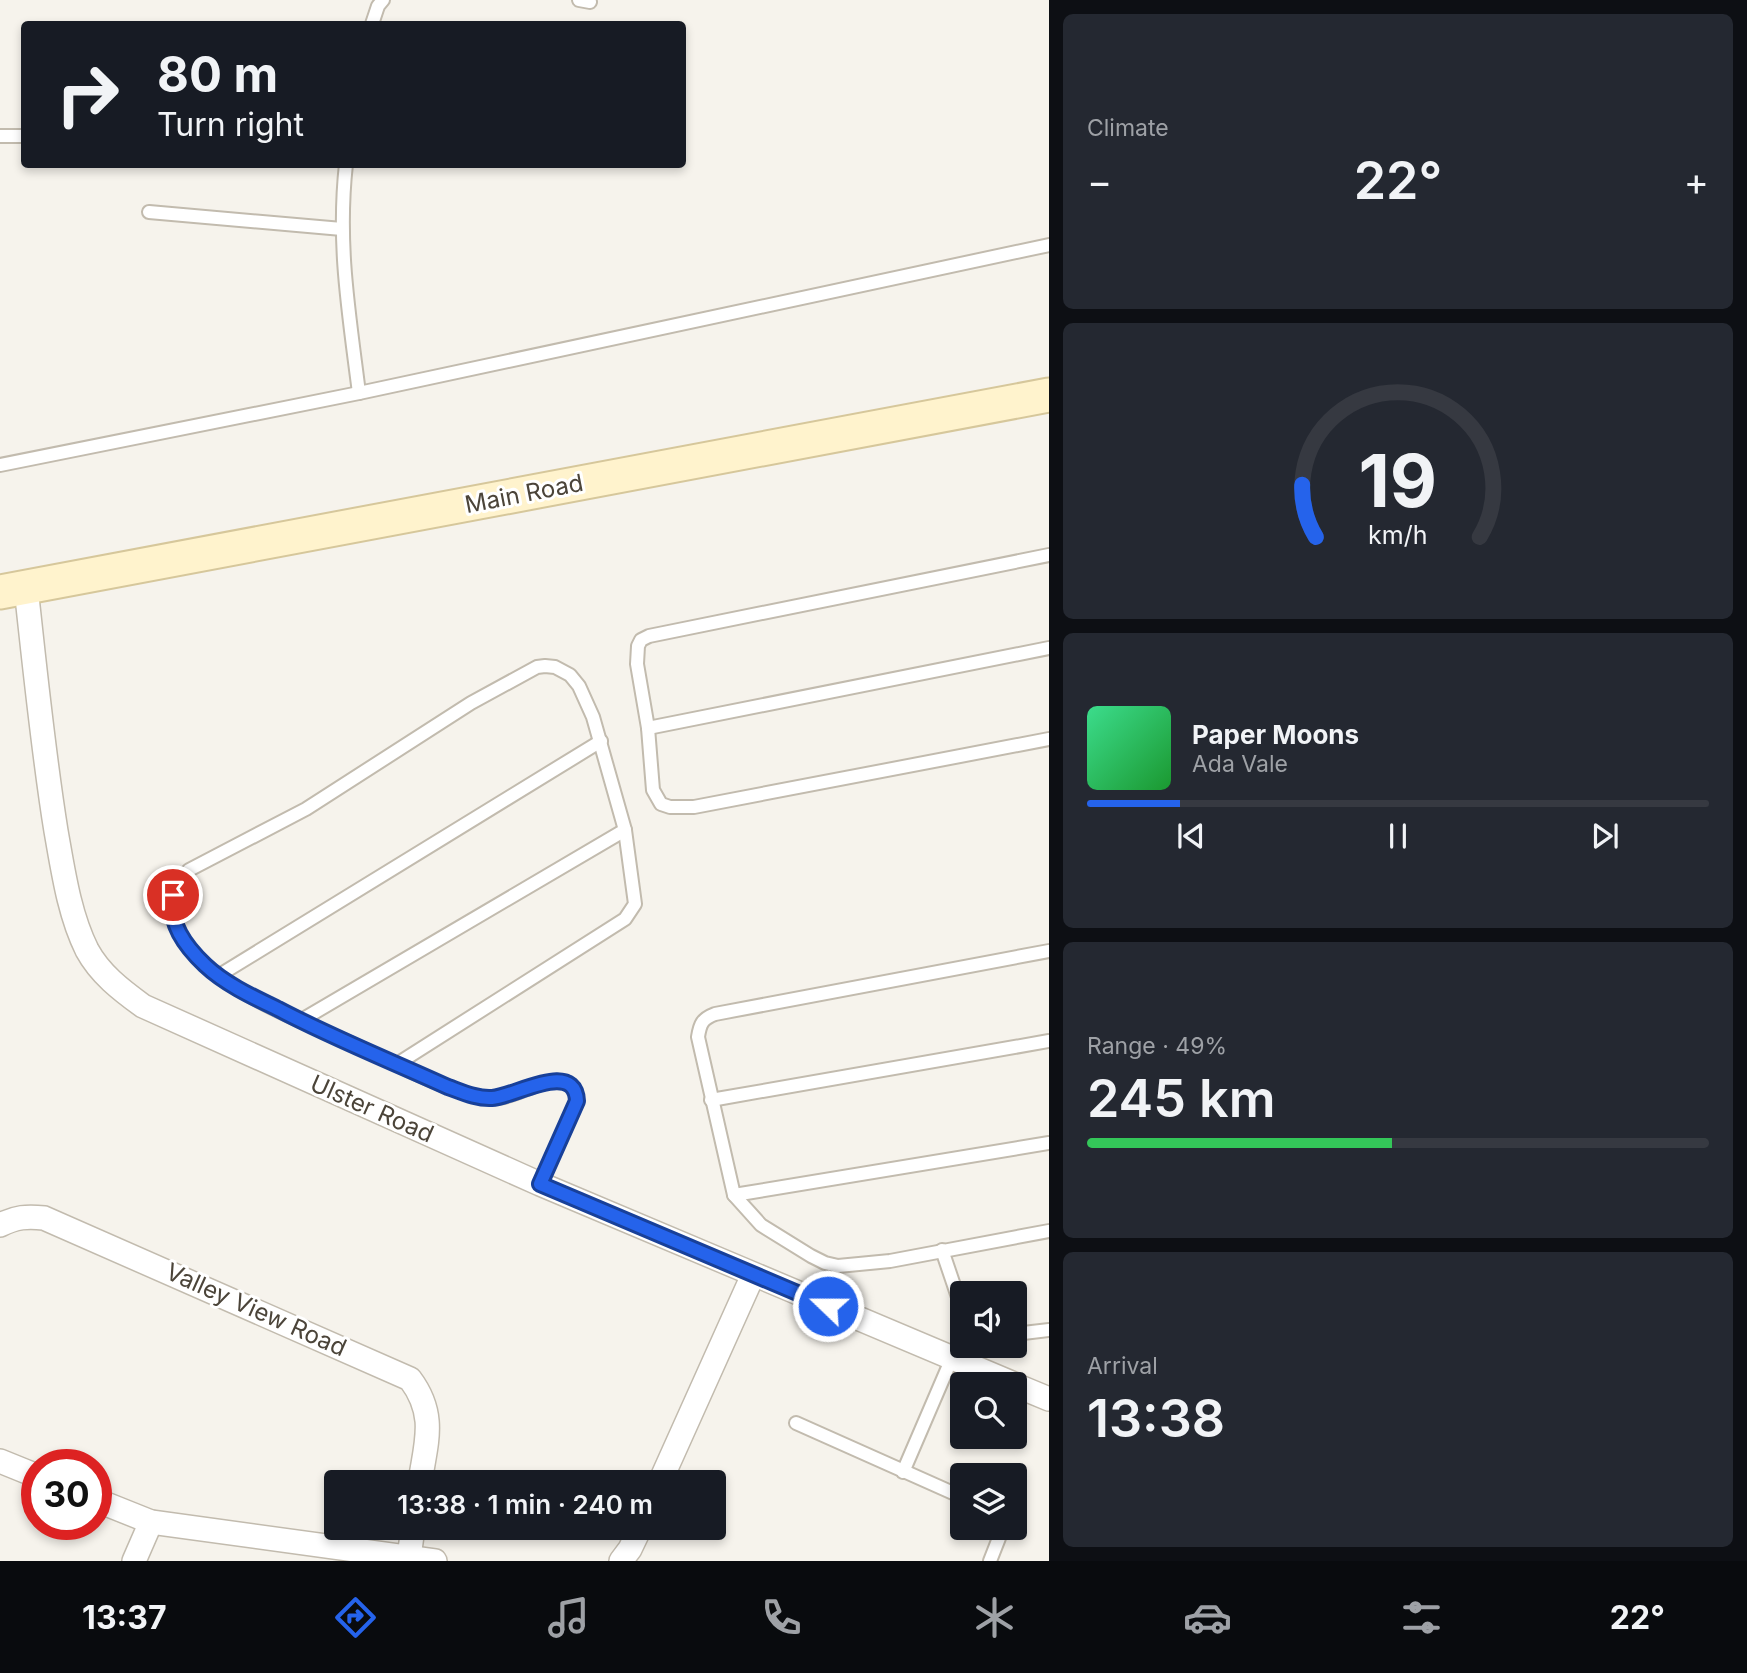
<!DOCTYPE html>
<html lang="en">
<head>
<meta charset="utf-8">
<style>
	:root { --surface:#171b24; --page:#242831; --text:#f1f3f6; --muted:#9ea1a6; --line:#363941; --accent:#2563eb }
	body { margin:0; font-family:Inter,sans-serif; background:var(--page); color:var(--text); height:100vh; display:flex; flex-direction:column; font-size:26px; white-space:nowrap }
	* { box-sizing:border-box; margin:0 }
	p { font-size:23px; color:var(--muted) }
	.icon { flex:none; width:38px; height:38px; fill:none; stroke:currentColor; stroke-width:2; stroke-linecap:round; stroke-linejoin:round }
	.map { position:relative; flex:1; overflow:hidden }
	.panel { display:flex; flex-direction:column; gap:14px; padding:14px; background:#0d0f14; width:698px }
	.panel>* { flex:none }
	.top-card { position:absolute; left:21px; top:21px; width:665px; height:147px; border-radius:7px; box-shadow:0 4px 10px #0003; background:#171b24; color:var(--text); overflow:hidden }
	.buttons { position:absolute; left:950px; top:1281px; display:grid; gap:14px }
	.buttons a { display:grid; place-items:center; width:77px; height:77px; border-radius:7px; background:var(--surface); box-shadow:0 4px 10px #0003; font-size:35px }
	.speed { position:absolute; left:21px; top:1449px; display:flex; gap:14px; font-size:35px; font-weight:700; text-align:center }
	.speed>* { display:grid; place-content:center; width:91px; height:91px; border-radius:50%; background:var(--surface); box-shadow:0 4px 10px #0003; line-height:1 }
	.speed .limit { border:10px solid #d22; background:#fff; color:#111 }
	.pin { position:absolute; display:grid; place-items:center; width:60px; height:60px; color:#fff; margin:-30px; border:4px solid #fff; border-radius:50%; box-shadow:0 2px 7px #0007 }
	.me { position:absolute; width:77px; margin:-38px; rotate:292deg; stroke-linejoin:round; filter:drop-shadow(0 0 5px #0008) }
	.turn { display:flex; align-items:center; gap:24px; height:147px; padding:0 21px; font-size:32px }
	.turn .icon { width:91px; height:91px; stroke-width:2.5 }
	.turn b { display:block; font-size:49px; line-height:60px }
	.big { font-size:52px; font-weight:600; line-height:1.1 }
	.panel .tile { flex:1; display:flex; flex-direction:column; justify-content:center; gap:10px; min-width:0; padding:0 24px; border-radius:10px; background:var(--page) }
	.panel .dial { align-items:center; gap:0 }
	.dial svg { height:182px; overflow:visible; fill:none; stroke:var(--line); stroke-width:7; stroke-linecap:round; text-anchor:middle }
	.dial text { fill:var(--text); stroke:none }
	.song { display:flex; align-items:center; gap:21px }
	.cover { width:84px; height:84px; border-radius:10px; background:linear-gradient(135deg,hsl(150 70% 55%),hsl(130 70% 35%)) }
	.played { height:7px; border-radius:4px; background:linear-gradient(90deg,var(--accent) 15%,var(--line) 15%) }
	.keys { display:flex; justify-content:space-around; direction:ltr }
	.heat { display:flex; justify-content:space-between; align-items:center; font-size:38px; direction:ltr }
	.charge { height:10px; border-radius:5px; background:linear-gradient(90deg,#34c759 49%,var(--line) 0) }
	.trip { position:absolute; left:324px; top:1470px; width:402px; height:70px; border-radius:7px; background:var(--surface); box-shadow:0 4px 10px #0003; font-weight:600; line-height:70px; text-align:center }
	.tabs { display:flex; height:112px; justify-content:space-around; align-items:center; background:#090b0e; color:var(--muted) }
	.tabs .icon { width:49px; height:49px }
	.tabs .on { color:var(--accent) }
	.tabs b { font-size:32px; color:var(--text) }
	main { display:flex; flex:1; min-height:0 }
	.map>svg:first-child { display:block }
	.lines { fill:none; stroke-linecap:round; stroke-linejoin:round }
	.service-casing { stroke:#c2bbae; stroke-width:16 }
	.minor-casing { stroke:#c2bbae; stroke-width:26 }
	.secondary-casing { stroke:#d6c79b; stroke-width:37 }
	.service { stroke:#fff; stroke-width:12 }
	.minor { stroke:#fff; stroke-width:23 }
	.secondary { stroke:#fff3cd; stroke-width:33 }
	.route-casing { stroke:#184099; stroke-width:18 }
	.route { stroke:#2563eb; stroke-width:12 }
	.labels { text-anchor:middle; stroke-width:6; stroke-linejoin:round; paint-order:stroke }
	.street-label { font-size:24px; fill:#4b4439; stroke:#fff }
</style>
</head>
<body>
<main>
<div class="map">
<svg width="1049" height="1561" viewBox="0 0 1049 1561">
	<rect width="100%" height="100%" fill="#f6f3ec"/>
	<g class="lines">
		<g class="service-casing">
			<g id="service">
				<polyline points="579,0 590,2"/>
				<polyline points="372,24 378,6 383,0"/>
				<polyline points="0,136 24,136"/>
				<path d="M 346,164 C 337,245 349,313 359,393"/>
				<polyline points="149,212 342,229"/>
				<polyline points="0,465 359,393 1049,245"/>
				<polyline points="1049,555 649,636 641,640 638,646 637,664 648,728 653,790 661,804 670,807 694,807 1049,739"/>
				<polyline points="648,728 1049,648"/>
				<path d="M 1049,951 L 715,1014 C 702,1019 700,1024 698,1037 L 734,1195 L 761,1225 L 811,1256 L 825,1263 L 838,1266 L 859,1264 L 890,1261 L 1049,1231"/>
				<polyline points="218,976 601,741"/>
				<polyline points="300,1021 625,830"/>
				<path d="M 397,1064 L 625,919 L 635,904 L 625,830 L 593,717 L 579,686 L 570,675 L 555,667 L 545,666 L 537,667 L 471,703 L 306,809 L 189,870 C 179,885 168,899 173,918 C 177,938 202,965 218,976 C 260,1006 310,1025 357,1046 C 388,1060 418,1076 450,1088 C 462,1092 477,1098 491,1098 C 496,1098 502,1098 507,1096 C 526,1092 575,1061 577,1101 L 540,1184"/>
				<polyline points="711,1100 1049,1041"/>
				<polyline points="734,1195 1049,1143"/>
				<polyline points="942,1250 962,1309"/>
				<polyline points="1015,1334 1049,1330"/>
				<polyline points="796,1423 962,1497"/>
				<polyline points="903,1472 952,1358"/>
				<polyline points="990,1561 999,1538 999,1528"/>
			</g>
		</g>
		<g class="minor-casing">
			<g id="minor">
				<path d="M 26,588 C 35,669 43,751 56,831 C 63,870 69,914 87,950 C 100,974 121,990 143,1006 L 540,1184 L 1014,1384"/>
				<path d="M 0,1225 C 16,1217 27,1216 44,1218 L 410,1379 C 437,1415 426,1442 420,1482"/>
				<polyline points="1015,1385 1049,1399"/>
				<polyline points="0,1461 37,1476"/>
				<polyline points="660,1482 753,1275"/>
				<polyline points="96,1500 151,1522 435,1561"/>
				<polyline points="409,1557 413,1528"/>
				<polyline points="134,1561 151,1522"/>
				<polyline points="621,1561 630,1549 640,1528"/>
			</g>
		</g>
		<g class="secondary-casing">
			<polyline id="secondary" points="0,592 1049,395"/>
		</g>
		<use href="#service" class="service"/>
		<use href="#minor" class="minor"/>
		<use href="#secondary" class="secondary"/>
	</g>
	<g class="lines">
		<g class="route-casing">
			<path id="route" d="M 173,895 C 168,923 185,946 205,965 C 225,984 253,997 278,1009 C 333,1038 391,1061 448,1087 C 462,1092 477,1099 492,1098 C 514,1097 575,1059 577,1101 L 540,1184 L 828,1306"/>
		</g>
		<use href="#route" class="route"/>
	</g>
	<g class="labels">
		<g class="street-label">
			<text transform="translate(524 494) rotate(-11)" y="8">Main Road</text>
			<text transform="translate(372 1109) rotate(24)" y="8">Ulster Road</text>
			<text transform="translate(256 1310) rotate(24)" y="8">Valley View Road</text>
		</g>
	</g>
</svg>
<div class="buttons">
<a><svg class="icon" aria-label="sound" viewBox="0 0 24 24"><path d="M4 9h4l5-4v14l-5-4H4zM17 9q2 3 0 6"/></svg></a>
<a><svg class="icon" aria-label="search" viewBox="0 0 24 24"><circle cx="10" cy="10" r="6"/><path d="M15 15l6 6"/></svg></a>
<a><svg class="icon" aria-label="layers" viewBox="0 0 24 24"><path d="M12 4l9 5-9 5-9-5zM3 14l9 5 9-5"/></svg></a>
</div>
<div class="speed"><div class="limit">30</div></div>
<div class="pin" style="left:173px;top:895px;background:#d93025"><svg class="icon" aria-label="arrive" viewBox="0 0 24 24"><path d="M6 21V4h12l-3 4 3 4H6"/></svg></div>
<svg class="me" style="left:828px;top:1306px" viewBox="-20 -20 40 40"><circle r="17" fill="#2563eb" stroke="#fff" stroke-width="3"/><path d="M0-11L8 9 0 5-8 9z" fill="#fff"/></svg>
<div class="trip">13:38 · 1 min · 240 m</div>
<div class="top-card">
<div class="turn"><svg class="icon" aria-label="right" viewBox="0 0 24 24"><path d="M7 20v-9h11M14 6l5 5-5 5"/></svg><div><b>80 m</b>Turn right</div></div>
</div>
</div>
<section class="panel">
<div class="tile"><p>Climate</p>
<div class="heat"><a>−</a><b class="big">22°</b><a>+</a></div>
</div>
<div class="tile dial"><svg viewBox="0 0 100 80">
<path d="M14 69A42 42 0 1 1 86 69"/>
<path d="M14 69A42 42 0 0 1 8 46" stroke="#2563eb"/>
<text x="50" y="56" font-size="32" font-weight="700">19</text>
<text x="50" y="72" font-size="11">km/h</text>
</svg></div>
<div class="tile">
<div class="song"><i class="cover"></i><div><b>Paper Moons</b><p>Ada Vale</p></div></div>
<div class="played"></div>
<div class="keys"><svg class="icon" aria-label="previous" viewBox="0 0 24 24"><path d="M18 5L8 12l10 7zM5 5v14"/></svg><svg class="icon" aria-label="pause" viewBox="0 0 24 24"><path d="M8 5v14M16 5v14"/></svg><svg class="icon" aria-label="next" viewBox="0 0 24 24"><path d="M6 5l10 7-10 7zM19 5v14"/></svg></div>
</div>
<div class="tile"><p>Range · 49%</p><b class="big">245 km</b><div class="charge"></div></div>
<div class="tile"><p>Arrival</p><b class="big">13:38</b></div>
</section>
</main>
<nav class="tabs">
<b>13:37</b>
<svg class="icon on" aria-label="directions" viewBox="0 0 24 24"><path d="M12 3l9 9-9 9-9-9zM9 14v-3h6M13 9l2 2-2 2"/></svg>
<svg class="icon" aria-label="music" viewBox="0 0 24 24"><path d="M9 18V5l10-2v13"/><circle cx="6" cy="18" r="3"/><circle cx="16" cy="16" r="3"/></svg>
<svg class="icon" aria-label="phone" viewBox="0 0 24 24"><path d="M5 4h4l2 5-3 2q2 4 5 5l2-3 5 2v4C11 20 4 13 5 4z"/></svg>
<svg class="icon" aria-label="climate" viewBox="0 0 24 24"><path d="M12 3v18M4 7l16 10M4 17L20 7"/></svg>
<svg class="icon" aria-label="car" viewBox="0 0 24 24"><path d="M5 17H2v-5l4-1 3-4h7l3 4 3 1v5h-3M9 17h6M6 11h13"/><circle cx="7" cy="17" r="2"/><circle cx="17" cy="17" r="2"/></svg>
<svg class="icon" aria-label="filters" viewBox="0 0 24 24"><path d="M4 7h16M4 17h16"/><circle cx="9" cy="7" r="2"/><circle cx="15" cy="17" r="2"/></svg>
<b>22°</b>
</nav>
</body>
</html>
